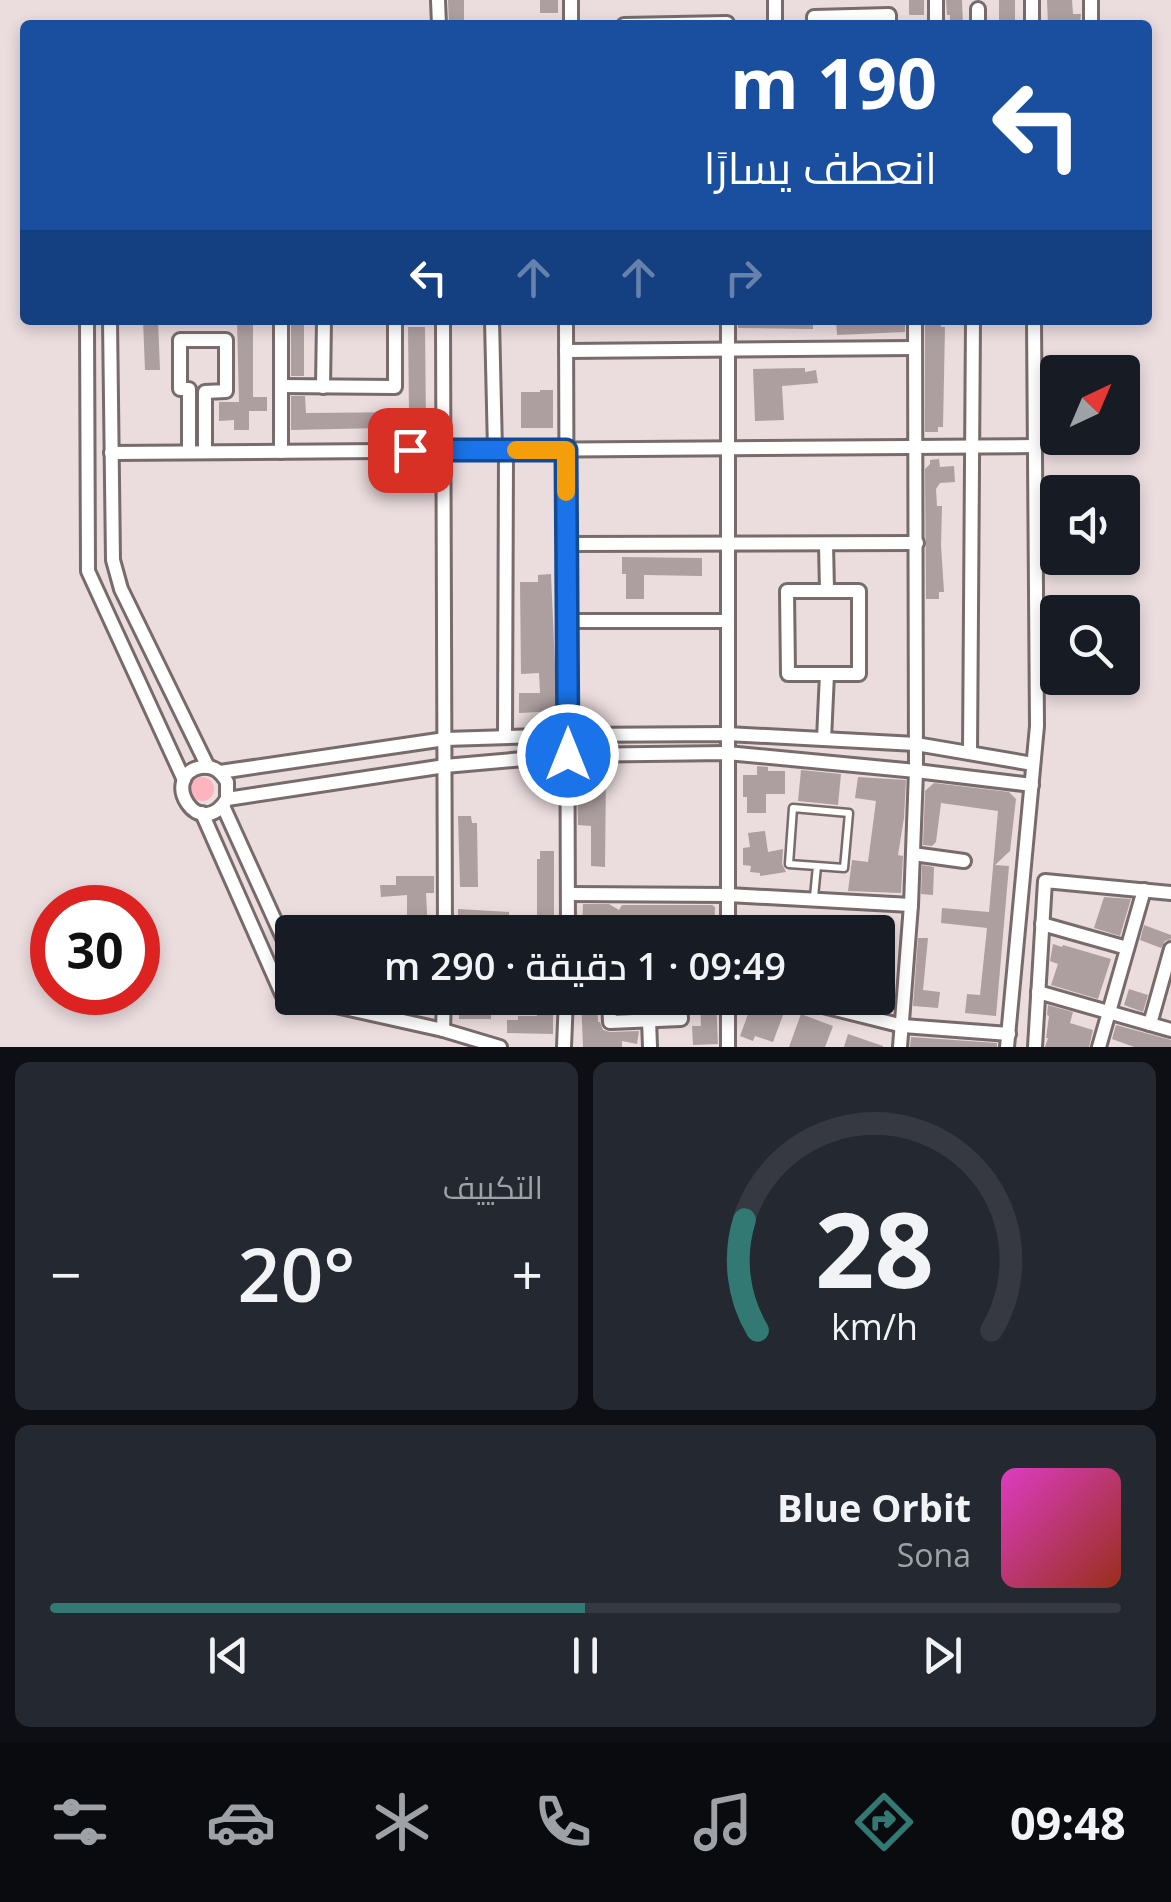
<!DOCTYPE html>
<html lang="ar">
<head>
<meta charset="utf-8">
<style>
	:root { --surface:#171b24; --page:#242831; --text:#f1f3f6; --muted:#9ea1a6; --line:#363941; --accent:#327973 }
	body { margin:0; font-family:"Open Sans",Cairo,sans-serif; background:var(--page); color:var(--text); direction:rtl; height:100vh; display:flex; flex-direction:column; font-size:38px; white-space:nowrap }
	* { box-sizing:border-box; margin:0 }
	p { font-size:32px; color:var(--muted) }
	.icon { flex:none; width:55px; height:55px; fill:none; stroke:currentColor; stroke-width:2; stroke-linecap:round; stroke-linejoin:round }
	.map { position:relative; height:1047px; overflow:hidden; direction:ltr }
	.panel { display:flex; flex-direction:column; gap:15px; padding:15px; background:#0d0f14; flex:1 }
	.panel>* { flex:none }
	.top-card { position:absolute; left:20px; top:20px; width:1132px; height:305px; border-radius:10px; box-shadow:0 5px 15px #0003; direction:rtl; background:#1a4fa0; color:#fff; overflow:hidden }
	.needle { width:65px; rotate:44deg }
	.fabs { position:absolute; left:1040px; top:355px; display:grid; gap:20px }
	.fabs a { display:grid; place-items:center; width:100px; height:100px; border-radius:10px; background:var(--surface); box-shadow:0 5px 15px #0003; font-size:50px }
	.speed { position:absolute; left:30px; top:885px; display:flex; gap:20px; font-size:50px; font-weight:700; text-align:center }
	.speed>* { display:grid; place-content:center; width:130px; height:130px; border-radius:50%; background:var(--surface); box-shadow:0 5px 15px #0003; line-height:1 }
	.speed .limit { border:15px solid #d22; background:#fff; color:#111 }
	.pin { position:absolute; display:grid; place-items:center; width:85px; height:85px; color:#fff; margin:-42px; border-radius:20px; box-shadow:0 5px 15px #0006 }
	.me { position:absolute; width:110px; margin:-55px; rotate:0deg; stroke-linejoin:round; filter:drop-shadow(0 0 8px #0008) }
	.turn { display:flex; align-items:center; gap:35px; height:210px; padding:0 50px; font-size:45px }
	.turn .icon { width:130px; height:130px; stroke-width:2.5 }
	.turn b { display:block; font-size:70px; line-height:85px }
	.lanes { display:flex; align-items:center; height:95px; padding:0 50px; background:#0003; justify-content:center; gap:50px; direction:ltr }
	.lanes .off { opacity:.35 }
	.big { font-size:75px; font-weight:600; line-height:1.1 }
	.panel .widget { flex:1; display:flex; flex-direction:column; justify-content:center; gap:15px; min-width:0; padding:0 35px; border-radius:15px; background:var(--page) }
	.panel .dial { align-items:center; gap:0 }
	.dial svg { height:260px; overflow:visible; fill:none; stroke:var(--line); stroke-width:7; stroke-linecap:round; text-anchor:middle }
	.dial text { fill:var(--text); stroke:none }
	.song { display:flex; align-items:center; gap:30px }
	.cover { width:120px; height:120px; border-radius:15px; background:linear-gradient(135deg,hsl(310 70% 55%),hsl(10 70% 35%)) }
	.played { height:10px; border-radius:5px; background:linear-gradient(90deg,var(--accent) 50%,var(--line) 50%) }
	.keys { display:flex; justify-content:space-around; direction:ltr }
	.heat { display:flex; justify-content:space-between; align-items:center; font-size:55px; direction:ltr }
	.panel .tiles { flex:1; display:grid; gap:15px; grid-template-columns:1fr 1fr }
	.widget:last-child { grid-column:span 2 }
	.trip { position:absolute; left:275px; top:915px; width:620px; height:100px; border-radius:10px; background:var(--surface); box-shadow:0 5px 15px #0003; font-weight:600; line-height:100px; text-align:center; direction:rtl }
	.tabs { display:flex; height:160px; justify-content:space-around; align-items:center; background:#090b0e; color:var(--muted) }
	.tabs .icon { width:70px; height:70px }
	.tabs .on { color:var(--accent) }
	.tabs b { font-size:45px; color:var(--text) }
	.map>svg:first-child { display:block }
	.green { fill:#fdb4be }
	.building { fill:#ad9fa0 }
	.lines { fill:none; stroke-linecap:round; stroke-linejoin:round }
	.service-casing { stroke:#786b6c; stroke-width:11 }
	.minor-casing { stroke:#786b6c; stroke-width:18 }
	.service { stroke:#fff; stroke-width:6 }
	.minor { stroke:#fff; stroke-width:12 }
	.route-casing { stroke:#114b97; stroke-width:25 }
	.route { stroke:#1a73e8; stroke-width:18 }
	.slow { stroke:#f59e0b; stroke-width:18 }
</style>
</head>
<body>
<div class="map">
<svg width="1171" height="1047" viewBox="0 0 1171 1047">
	<rect width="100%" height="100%" fill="#ebdcde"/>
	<circle class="green" cx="202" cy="789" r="12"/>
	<g class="building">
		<polygon points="448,0 464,0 464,25 449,25"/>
		<rect x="540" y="0" width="18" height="13"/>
		<rect x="909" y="0" width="15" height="15"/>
		<polygon points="946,0 962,0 963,25 950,25 950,15 947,15"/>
		<rect x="999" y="0" width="16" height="25"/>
		<polygon points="1047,0 1072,0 1073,14 1081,14 1080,25 1048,25"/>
		<polygon points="143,320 158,320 160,370 145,370"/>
		<polygon points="237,320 253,320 253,397 267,397 267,411 249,411 249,430 234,430 234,420 219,421 219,402 239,402"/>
		<rect x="291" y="320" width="13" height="56"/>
		<polygon points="738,320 813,320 813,329 738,328"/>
		<polygon points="836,320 903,320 905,322 905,332 837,335"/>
		<polygon points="925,322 941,322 941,327 945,327 943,427 938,427 938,432 925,432"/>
		<polygon points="408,327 425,327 426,427 291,430 291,396 305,396 306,413 409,412"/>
		<polygon points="805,368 805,372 816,370 818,383 782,386 784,420 755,421 753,369"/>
		<polygon points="540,390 553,390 553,428 521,428 521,392 540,392"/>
		<polygon points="939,459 940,467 954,466 955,482 940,483 936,489 937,506 942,506 941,545 944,592 939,592 939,599 926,599 925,469 930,464 930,460"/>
		<polygon points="622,557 702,558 702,576 644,575 644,599 626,599 626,574 622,574"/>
		<polygon points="551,574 557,711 519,713 519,693 540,693 539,673 521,674 520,582 538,582 538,575"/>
		<polygon points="592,765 592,772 606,771 605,867 591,866 591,826 578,825 577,766"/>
		<polygon points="757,766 768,767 768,771 785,771 785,794 766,794 766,813 747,813 747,797 743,797 743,775 757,775"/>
		<polygon points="801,770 841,774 838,805 798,801"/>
		<polygon points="858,777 906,780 904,818 898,855 903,856 901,893 848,891 852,860 868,862 876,801 855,798"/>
		<polygon points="934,783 1009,792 1016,799 1010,851 995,865 1009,866 996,1016 965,1013 967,994 980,995 987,928 941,923 942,908 989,912 998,811 941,803 936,842 932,846 923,845 925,791"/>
		<polygon points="458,816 471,816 472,823 477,823 478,887 460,887"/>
		<polygon points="765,831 768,852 783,849 782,864 786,872 760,876 760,873 750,872 751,866 743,865 743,848 750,847 748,833"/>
		<polygon points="540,851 554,851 554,932 537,932 537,859 540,859"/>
		<polygon points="922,865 934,867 933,895 921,894"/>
		<polygon points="396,876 434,876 434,893 426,893 428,932 400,932 400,916 407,916 407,895 381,897 380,885 396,885"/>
		<polygon points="1104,897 1131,899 1120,936 1094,928"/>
		<polygon points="583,904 609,904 619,910 622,905 712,905 715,907 714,932 697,932 697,929 686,921 670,921 662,932 582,932"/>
		<polygon points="458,909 509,912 509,932 458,932"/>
		<polygon points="1144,925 1171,935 1171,939 1165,941 1161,948 1140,940"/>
		<polygon points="918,938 928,938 923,990 940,992 938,1008 913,1006"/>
		<polygon points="1053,944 1062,947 1063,945 1111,959 1098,999 1051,985 1058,964 1050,961"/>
		<polygon points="1129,989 1148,995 1143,1012 1124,1005"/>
		<rect x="459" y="998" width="32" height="21"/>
		<polygon points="538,998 553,998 553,1034 507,1033 507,1020 518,1020 518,1016 537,1016"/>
		<polygon points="581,998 597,998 598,1022 600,1022 603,1030 610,1032 639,1031 637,1044 622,1041 622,1047 583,1047"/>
		<polygon points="700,998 716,998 718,1044 693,1045 692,1026 701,1026"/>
		<polygon points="754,998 761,998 786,1007 773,1042 755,1036 753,1041 740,1036"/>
		<polygon points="1048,1005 1073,1012 1070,1023 1093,1030 1089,1047 1045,1047 1048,1038 1046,1038 1049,1016 1047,1015"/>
		<polygon points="801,1014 833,1026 825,1047 789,1047"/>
		<polygon points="1116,1025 1171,1040 1171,1047 1134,1047 1112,1039"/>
		<polygon points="848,1034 883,1046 883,1047 844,1047"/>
		<polygon points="911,1037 997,1043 997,1047 910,1047"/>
	</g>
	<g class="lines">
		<g class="service-casing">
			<polyline id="service" points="814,897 817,866 844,868 849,813 793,808 789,864 817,866"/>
		</g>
		<g class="minor-casing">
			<g id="minor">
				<polyline points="438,0 439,25"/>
				<polyline points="571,0 571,25"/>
				<polyline points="775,0 775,25"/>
				<polyline points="936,0 936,25"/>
				<polyline points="1032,0 1032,25"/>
				<polyline points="1091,0 1091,25"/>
				<polyline points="978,9 978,25"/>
				<polyline points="624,25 727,23 727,25"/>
				<polyline points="814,25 814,17 889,15 889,25"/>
				<polyline points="87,320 88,571 184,780"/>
				<polyline points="110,320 113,560 121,589 208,767"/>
				<polyline points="281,320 281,452"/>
				<polyline points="443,320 445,932"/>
				<polyline points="492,320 495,450"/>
				<polyline points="566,320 568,932"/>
				<polyline points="566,351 914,348"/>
				<polyline points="281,386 395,387 395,320"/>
				<polyline points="323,387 324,320"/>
				<polyline points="189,452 189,389 180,389 180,340 226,340 226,391 205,392 205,452"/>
				<polyline points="111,453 1035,446"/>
				<polyline points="567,544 917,543"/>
				<polyline points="826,544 827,591 859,591 859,674 788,674 787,591 827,591"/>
				<polyline points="567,621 727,621"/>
				<polyline points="505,737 506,450"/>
				<polyline points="824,739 827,674"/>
				<polyline points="970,753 973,320"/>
				<polyline points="220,772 445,739 568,735 727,734 916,744 1033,764"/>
				<path d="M 227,799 L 227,782 C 221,772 214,765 201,767 C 158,776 199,844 227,799 L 445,766 L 568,755 L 727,753 L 916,771 L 1032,785"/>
				<polyline points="223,806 292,958"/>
				<polyline points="202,813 282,994 292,996"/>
				<polyline points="913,854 964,861"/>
				<polyline points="569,894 728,895 911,905"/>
				<polyline points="1042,924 1127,948"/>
				<polyline points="728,932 728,320"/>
				<polyline points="1038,992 1171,1030"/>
				<polyline points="300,998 443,1030 500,1047"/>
				<polyline points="609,998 610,1022 681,1019 680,998"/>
				<polyline points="728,998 728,1047"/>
				<polyline points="791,998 903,1026 1009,1034"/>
				<polyline points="649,1020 650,1047"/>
				<polyline points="1150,1024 1171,949"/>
				<polyline points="443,1030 444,998"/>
				<polyline points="564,1047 566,998"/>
				<polyline points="900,1047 911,905 916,771 915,320"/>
				<polyline points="1007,1047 1037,726 1034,320"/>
				<polyline points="1035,1047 1045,881 1171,893"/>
				<polyline points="1099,1047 1144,890"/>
			</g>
		</g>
		<use href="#service" class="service"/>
		<use href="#minor" class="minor"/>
	</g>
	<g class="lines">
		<g class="route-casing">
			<polyline id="route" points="410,450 566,450 568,755"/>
		</g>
		<use href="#route" class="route"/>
		<polyline class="slow" points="516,450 566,450 566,492"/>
	</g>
</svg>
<div class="fabs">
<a><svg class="needle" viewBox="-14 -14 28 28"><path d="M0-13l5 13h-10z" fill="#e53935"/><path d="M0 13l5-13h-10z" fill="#9ea1a6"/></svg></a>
<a><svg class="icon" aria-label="sound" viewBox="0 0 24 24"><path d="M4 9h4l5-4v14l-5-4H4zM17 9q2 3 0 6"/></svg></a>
<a><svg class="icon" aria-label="search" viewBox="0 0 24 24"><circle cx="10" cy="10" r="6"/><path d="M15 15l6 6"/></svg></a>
</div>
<div class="speed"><div class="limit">30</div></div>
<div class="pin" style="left:410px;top:450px;background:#d93025"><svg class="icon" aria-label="arrive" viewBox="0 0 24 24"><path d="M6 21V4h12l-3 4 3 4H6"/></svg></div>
<svg class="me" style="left:568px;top:755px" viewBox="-20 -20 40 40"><circle r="17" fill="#1a73e8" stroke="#fff" stroke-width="3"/><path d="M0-11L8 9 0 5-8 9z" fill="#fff"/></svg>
<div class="trip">09:49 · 1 دقيقة · 290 m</div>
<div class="top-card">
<div class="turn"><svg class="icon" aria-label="left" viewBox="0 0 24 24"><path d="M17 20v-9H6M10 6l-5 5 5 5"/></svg><div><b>190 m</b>انعطف يسارًا</div></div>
<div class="lanes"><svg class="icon" aria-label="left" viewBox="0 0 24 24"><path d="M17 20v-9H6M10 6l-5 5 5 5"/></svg><svg class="icon off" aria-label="ahead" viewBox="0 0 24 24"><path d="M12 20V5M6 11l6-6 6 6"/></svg><svg class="icon off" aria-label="ahead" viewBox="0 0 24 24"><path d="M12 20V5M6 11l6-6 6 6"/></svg><svg class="icon off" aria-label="right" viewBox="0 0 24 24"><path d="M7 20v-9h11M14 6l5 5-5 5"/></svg></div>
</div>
</div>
<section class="panel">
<div class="tiles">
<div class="widget dial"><svg viewBox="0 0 100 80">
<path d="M14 69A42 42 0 1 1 86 69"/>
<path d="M14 69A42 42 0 0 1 10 35" stroke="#327973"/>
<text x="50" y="56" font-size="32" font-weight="700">28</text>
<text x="50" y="72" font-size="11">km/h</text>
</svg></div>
<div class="widget"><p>التكييف</p>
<div class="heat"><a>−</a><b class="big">20°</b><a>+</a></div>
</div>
<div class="widget">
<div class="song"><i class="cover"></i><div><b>Blue Orbit</b><p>Sona</p></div></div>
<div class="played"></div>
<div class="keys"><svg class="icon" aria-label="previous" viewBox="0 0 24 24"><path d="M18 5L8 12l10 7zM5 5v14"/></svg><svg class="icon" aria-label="pause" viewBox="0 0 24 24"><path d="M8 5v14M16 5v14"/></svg><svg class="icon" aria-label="next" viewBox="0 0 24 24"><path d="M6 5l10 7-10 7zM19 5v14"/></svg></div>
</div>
</div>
</section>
<nav class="tabs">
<b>09:48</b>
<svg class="icon on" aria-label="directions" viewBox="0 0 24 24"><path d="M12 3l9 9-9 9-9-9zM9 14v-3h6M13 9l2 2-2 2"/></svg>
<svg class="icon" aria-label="music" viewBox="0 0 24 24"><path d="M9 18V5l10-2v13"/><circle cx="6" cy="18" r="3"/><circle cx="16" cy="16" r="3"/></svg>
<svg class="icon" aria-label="phone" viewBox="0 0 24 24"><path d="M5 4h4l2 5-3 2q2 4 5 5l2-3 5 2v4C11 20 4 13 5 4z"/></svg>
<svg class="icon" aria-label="climate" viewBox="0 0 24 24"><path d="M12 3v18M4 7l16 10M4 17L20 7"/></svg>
<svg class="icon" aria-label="car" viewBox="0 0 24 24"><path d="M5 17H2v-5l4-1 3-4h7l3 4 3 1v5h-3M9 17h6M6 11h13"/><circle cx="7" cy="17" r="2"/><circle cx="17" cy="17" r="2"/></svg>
<svg class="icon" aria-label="filters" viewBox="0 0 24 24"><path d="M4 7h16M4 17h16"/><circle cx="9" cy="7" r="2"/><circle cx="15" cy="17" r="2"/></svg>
</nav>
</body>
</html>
